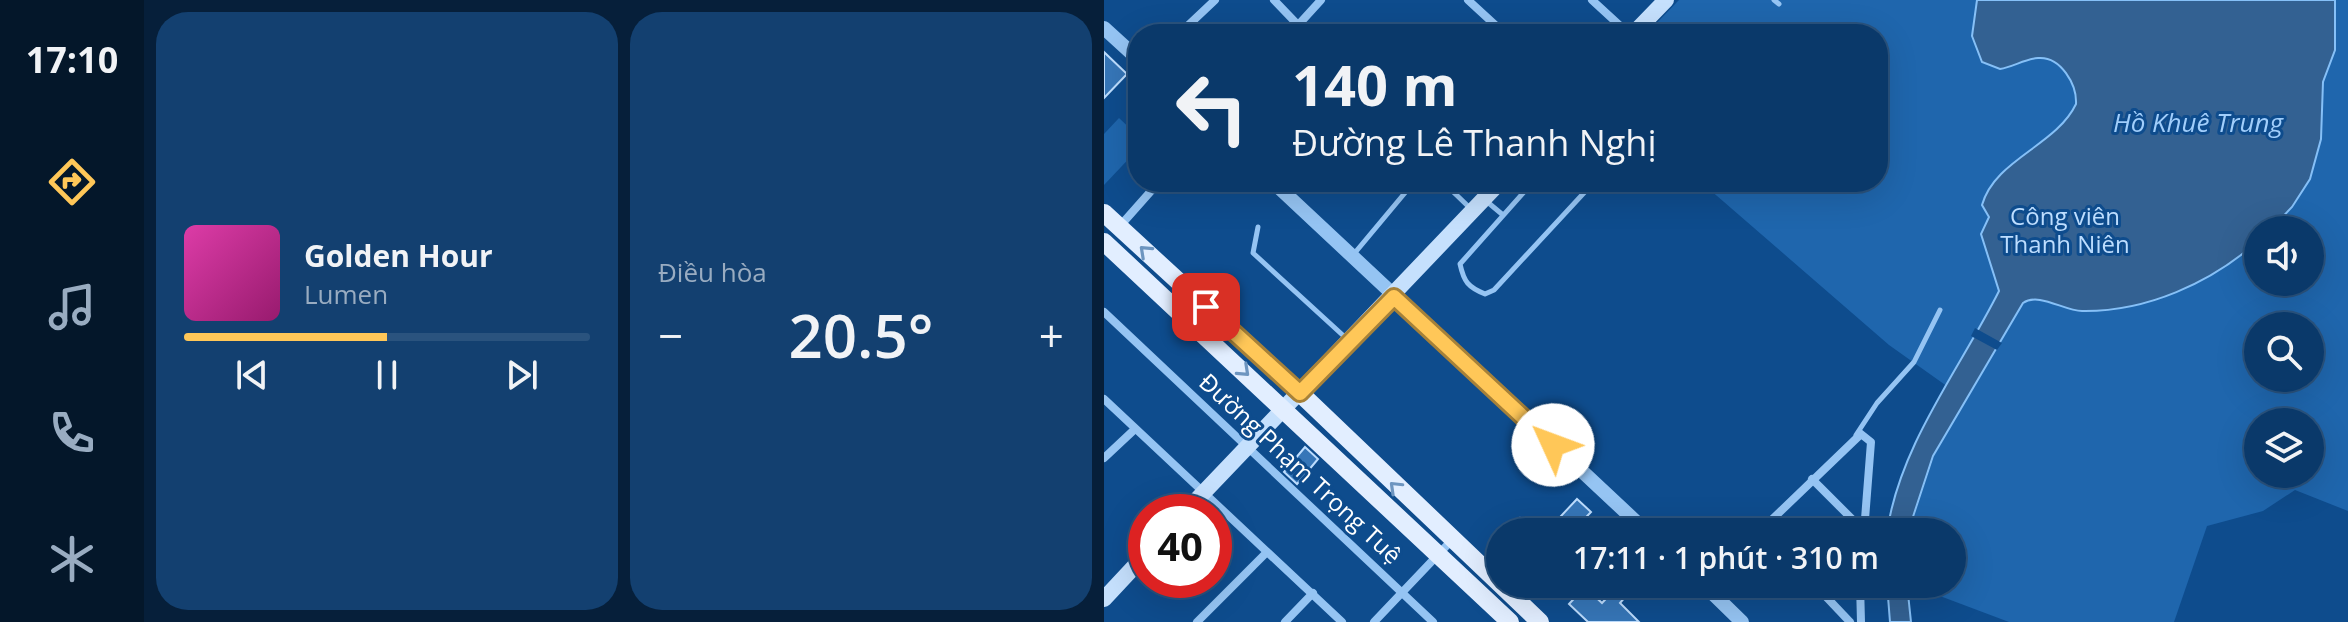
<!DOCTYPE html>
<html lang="vi">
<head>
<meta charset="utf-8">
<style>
	:root { --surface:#0a396a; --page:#134070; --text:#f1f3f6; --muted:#99acc1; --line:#2a537e; --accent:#ffc758 }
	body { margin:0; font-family:"Open Sans",sans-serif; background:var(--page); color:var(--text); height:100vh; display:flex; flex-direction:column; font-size:30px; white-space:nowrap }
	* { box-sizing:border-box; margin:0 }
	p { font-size:26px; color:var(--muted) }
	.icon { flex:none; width:44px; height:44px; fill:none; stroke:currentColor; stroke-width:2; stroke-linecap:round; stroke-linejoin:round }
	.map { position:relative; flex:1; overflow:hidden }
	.side { display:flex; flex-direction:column; gap:12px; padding:12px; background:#061f3a; width:960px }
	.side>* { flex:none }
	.guide { position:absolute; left:24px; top:24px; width:760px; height:168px; border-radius:32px; box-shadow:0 8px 32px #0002,0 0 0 2px var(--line); background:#0a396a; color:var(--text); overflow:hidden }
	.tools { position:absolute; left:1140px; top:216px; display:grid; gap:16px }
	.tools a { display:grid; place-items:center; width:80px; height:80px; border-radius:50%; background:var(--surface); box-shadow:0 8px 32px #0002,0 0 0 2px var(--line); font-size:40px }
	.speed { position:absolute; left:24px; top:494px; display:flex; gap:16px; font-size:40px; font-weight:700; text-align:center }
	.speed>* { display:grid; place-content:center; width:104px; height:104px; border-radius:50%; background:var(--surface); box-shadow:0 8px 32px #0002,0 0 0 2px var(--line); line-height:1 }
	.speed .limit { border:12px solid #d22; background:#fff; color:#111 }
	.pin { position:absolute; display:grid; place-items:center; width:68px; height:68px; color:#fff; margin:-34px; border-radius:16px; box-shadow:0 4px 12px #0006 }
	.me { position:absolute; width:88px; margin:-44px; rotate:313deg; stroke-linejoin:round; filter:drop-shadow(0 0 6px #0008) }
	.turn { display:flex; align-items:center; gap:28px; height:168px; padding:0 32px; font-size:36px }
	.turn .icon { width:104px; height:104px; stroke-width:2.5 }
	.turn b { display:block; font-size:56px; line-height:68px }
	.big { font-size:60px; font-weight:600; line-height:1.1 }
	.side .widget { flex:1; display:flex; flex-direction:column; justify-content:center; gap:12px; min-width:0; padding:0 28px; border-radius:32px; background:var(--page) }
	.song { display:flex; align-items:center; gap:24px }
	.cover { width:96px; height:96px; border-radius:12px; background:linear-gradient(135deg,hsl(320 70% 55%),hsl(320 70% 35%)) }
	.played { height:8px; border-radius:4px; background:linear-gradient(90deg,var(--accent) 50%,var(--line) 50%) }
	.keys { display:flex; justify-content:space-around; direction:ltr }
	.heat { display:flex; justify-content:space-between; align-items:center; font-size:44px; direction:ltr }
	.side .tiles { flex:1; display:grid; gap:12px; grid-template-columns:repeat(2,1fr) }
	.trip { position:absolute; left:382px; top:518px; width:480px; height:80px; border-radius:40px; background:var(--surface); box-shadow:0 8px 32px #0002,0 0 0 2px var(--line); font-weight:600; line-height:80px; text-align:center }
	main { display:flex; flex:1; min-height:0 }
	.menu { display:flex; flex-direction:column; width:144px; justify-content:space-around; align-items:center; background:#04172a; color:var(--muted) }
	.menu .icon { width:56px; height:56px }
	.menu .active { color:var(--accent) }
	.menu b { font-size:36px; color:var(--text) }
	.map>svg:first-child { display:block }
	.green { fill:#1f66ad; fill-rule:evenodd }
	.water { fill:#336192; stroke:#86c0f7; stroke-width:2 }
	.pier { fill:#0e4c8d }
	.building { fill:#3676b8; stroke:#bdddfe; stroke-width:2 }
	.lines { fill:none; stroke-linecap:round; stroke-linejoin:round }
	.service { stroke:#95c4f3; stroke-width:5 }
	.minor { stroke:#95c4f3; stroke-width:8 }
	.tertiary { stroke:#95c4f3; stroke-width:14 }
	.secondary { stroke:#c5e0fd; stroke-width:16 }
	.primary { stroke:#e2eeff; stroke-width:18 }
	.oneway { stroke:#6d95c0 }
	.route-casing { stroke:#a68139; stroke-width:20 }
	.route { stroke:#ffc758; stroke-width:14 }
	.labels { text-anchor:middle; stroke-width:6; stroke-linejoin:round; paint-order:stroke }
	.park-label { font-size:24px; fill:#bdddfe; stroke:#0e4c8d }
	.street-label { font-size:24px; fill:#fff; stroke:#0e4c8d }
	.water-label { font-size:26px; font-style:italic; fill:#a1cefb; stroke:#0e4c8d }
</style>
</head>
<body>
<main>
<nav class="menu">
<b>17:10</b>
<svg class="icon active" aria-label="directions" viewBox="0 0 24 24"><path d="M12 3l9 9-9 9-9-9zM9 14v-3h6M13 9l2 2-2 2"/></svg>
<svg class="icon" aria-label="music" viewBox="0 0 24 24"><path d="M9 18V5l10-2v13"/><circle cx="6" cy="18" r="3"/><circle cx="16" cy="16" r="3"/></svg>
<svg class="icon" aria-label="phone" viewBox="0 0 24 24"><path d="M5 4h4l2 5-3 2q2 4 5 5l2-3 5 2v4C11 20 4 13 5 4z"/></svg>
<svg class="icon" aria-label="climate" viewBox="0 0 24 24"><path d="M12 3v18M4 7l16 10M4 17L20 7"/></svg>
</nav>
<section class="side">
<div class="tiles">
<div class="widget">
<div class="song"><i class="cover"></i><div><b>Golden Hour</b><p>Lumen</p></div></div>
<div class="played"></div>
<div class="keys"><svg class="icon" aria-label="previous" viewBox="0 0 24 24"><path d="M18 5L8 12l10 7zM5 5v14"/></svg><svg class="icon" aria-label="pause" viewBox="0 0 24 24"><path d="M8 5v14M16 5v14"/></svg><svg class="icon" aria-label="next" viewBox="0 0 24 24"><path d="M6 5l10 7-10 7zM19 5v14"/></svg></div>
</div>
<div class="widget"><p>Điều hòa</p>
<div class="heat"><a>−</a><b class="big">20.5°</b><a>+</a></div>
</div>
</div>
</section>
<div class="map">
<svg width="1244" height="622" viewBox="0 0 1244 622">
	<rect width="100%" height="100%" fill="#0e4c8d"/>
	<g class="green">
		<path d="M 575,0 L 1244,0 L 1244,511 L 1191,490 L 1159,511 L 1103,526 L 1070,622 L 905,622 L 804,584 L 848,584 L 848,532 L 805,532 L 830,456 L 861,399 L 785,345 L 605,189 L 612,182 L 774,182 L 774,34 L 544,32 ZM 1154,230 L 1206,230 L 1206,282 L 1154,282 ZM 1154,326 L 1206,326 L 1206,378 L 1154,378 ZM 1154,422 L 1206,422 L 1206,474 L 1154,474 Z"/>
		<polygon points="15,118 34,136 34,149 0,185 0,134"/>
	</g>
	<g class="water">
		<path d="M 873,0 L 1231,0 L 1231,50 L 1219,82 L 1217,139 L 1206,179 L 1188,207 L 1166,230 L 1154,230 L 1154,241 C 1107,283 1042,312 978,311 C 960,311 935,292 919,303 L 829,456 L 804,532 L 783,532 C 796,444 856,369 895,291 L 877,234 L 885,217 L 878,205 C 891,159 952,146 972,104 C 973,85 957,56 934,58 C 921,59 909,67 896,69 L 878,62 L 868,36 Z"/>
		<polygon points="783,584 803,584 807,622 786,622"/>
	</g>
	<polygon class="pier" points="871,328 898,343 893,350 867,336"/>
	<g class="building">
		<polygon points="0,52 23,74 0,98"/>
		<polygon points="201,447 214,459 193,484 180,472"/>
		<polygon points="473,499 487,512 468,532 442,532"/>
		<polygon points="416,518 430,532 403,532"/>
		<polygon points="481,587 498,603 513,587 522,596 516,603 535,622 484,622 465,604"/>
	</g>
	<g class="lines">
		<g class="service">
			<polyline points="670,0 675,4"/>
			<polyline points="339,182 367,209"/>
			<path d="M 429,182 L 356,264 C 360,282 364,287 381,294 L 390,290 L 490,182"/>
			<polyline points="381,200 399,215"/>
			<polyline points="154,227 149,253 243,339"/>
			<polyline points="249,255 310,182"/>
			<polyline points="752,435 773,403 810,362 836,310"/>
		</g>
		<g class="minor">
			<polyline points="170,0 194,25"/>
			<polyline points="364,0 401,34"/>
			<polyline points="488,0 525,34"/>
			<polyline points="75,34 111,0"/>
			<polyline points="186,34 217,0"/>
			<polyline points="16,226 55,182"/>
			<polyline points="0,312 329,622"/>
			<polyline points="0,399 238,622"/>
			<polyline points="0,458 31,429"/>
			<polyline points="708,479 760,531"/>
			<polyline points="655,532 757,434 767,442 760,532"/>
			<polyline points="710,584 746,622"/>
			<polyline points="756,584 757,622"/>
			<polyline points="93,622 163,552"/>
			<polyline points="181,622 209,593"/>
			<polyline points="270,622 348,540"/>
		</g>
		<g class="tertiary">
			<polyline points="0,28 34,59"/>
			<polyline points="169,182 543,532"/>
			<polyline points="599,584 638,622"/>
		</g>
		<g class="secondary">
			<polyline points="529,34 562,0"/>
			<polyline points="81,512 396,182"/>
			<polyline points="0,599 42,554"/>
		</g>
		<g class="primary">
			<polyline points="0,213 196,393 436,622"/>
			<polyline points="0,242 406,622"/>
		</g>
	</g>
	<defs><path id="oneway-chevron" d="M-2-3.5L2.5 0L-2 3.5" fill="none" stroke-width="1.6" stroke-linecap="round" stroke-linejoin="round" transform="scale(2)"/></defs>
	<g class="oneway">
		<use href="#oneway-chevron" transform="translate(41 251) rotate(-137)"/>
		<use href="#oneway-chevron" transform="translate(140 371) rotate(43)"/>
		<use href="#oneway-chevron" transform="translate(291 487) rotate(-136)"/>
	</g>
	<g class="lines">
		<g class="route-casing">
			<polyline id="route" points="102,307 196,393 290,297 449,445"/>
		</g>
		<use href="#route" class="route"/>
	</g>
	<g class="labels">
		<g class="park-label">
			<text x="961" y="225">Công viên<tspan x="961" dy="28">Thanh Niên</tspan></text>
		</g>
		<g class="street-label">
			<text transform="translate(196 469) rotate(43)" y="8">Đường Phạm Trọng Tuệ</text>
		</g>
		<g class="water-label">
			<text x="1094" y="132">Hồ Khuê Trung</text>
		</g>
	</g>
</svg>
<div class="tools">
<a><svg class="icon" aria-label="sound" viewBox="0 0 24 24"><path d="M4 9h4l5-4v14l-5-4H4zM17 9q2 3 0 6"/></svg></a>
<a><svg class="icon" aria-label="search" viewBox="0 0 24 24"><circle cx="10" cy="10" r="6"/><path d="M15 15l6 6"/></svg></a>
<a><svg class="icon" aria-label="layers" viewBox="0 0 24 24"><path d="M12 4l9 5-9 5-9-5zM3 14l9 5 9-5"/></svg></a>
</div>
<div class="speed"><div class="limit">40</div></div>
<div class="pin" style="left:102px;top:307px;background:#d93025"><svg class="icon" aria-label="arrive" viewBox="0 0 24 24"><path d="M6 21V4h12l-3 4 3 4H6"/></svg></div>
<svg class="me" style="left:449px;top:445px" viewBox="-20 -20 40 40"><circle r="19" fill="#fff"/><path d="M0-13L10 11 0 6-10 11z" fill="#ffc758"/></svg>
<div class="trip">17:11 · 1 phút · 310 m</div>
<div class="guide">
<div class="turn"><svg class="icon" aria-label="left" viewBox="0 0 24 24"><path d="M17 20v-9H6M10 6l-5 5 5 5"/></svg><div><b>140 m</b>Đường Lê Thanh Nghị</div></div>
</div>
</div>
</main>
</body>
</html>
